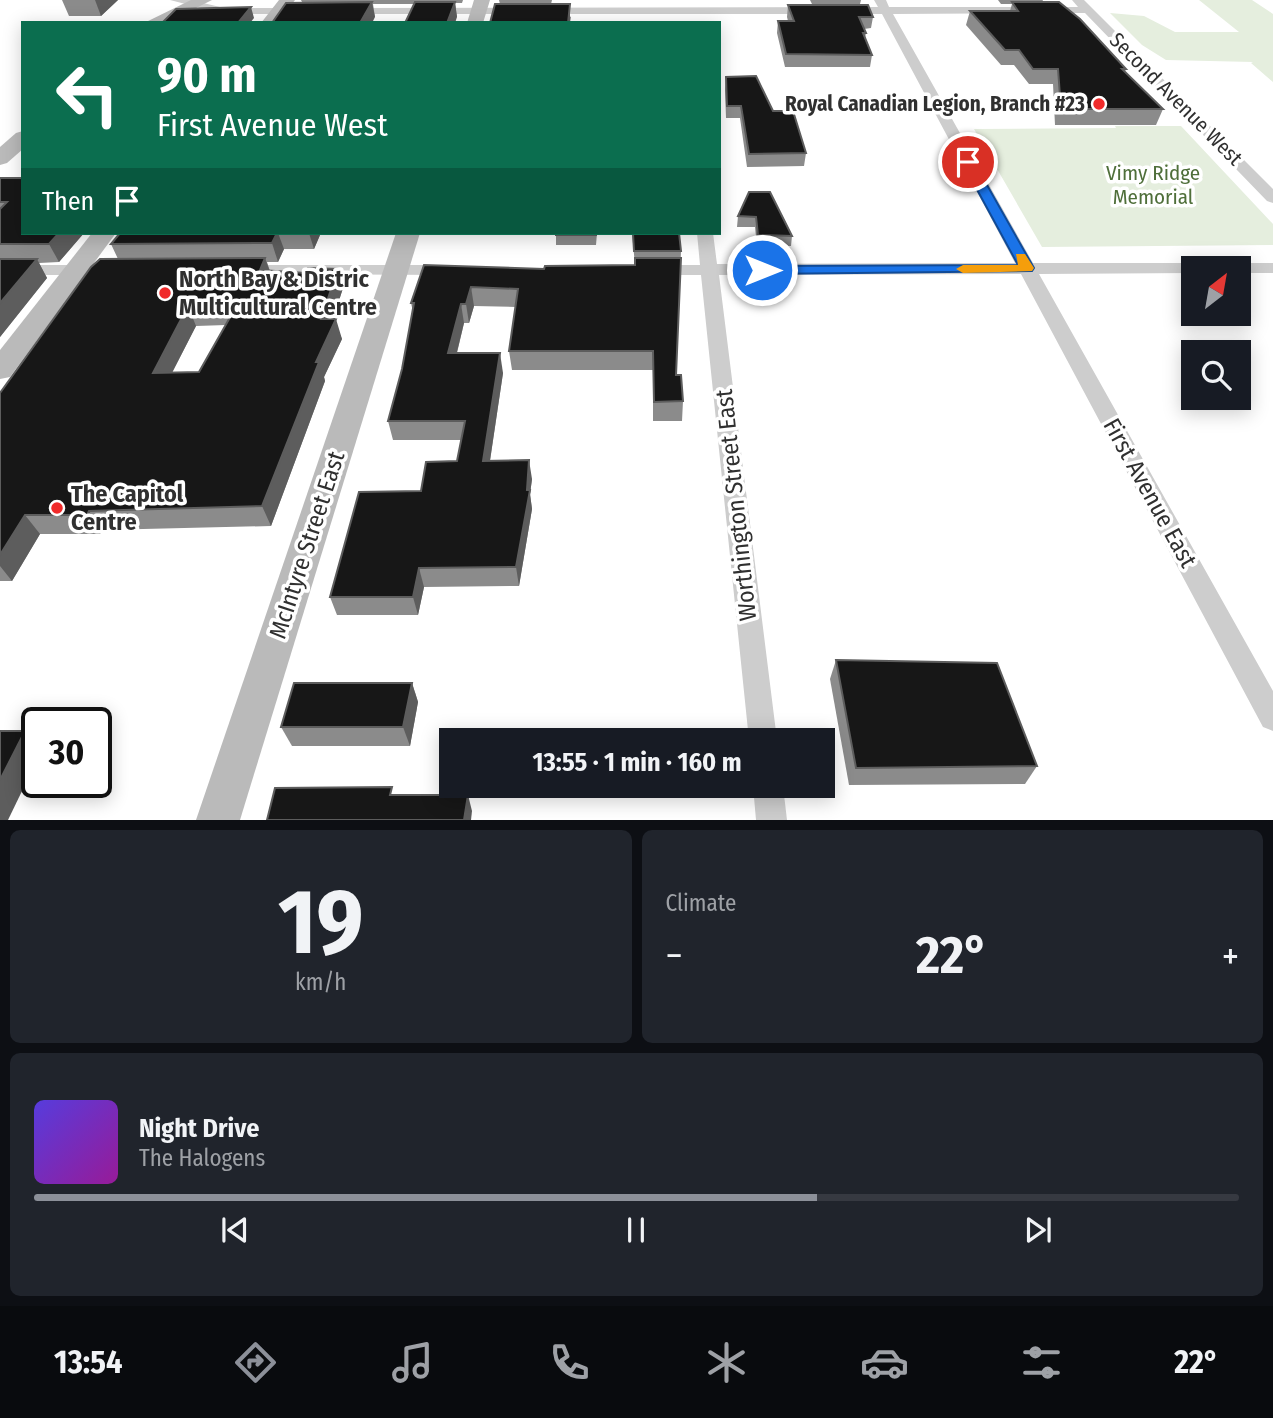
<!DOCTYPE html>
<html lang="en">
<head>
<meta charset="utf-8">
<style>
	:root { --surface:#171b24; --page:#20242c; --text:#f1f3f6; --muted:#9ea1a6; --line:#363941; --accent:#8c9099 }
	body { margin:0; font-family:"Fira Sans Condensed",sans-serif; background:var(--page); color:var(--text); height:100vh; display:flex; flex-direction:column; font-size:26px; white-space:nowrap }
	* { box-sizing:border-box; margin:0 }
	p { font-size:23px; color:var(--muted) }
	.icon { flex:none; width:38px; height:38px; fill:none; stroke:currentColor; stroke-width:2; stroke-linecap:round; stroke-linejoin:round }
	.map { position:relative; height:820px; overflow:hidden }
	.drawer { display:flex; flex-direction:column; gap:10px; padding:10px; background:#0d0f14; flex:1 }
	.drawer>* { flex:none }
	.top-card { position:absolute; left:21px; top:21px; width:700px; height:214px; border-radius:0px; box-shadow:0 4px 18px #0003; background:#0b6e4f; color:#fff; overflow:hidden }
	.needle { width:46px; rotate:31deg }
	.fabs { position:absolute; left:1181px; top:256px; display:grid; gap:14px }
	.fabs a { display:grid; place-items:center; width:70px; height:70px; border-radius:0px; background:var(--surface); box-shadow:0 4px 18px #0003; font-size:35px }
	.speed { position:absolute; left:21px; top:707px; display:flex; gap:14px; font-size:35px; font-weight:700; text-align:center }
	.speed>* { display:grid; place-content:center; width:91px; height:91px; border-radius:50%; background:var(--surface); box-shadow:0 4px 18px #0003; line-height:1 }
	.speed .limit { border:4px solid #111; border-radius:10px; background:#fff; color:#111 }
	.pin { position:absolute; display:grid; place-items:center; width:60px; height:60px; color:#fff; margin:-30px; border:4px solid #fff; border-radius:50%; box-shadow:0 2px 7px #0007 }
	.me { position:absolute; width:77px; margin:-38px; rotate:90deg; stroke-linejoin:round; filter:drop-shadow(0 0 5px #0008) }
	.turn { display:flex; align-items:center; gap:24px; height:147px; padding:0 21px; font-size:32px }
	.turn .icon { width:91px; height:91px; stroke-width:2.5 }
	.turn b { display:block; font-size:49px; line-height:60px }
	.then { display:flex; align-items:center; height:66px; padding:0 21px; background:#0003; gap:14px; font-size:26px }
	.big { font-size:52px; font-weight:700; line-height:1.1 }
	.drawer .widget { flex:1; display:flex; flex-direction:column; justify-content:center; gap:10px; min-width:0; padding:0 24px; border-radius:10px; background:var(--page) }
	.drawer .dial { align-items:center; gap:0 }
	.dial b { font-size:91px; line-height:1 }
	.song { display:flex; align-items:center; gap:21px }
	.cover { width:84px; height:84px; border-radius:10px; background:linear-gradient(135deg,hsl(250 70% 55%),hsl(300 70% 35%)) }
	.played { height:7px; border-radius:4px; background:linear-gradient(90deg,var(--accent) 65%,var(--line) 65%) }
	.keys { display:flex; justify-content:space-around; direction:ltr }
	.heat { display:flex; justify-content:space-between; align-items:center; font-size:38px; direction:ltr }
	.drawer .tiles { flex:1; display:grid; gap:10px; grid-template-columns:1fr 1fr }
	.widget:last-child { grid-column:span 2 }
	.trip { position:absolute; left:439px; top:728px; width:396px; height:70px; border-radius:0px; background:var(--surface); box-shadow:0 4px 18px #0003; font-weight:700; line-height:70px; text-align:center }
	.dock { display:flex; height:112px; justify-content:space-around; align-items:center; background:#090b0e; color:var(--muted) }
	.dock .icon { width:49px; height:49px }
	.dock .current { color:var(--accent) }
	.dock b { font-size:32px; color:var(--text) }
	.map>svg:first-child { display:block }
	.green { fill:#e5eede }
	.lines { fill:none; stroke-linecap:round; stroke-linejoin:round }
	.street { fill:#cdcdcd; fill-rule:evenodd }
	.secondary { fill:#bababa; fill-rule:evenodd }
	.wall { fill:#8b8b8b; fill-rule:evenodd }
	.shaded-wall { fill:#5d5d5d }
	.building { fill:#171717; stroke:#5d5d5d; stroke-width:2; fill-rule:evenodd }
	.route { fill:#1a73e8; stroke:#114b97; stroke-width:2 }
	.slow { fill:#f59e0b }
	.poi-dot { fill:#f02a2a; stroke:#fff; stroke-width:2.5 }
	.labels { text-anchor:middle; stroke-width:7; stroke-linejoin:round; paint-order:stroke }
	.far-street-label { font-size:21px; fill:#303030; stroke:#fff }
	.far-poi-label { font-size:21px; font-weight:bold; fill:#303030; stroke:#fff; text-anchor:end }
	.far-park-label { font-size:21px; fill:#4f6f3a; stroke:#fff }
	.poi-label { font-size:24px; font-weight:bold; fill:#303030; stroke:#fff; text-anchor:start }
	.street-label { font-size:24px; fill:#303030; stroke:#fff }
</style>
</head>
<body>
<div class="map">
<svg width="1273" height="820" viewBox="0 0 1273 820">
	<rect width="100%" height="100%" fill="#fff"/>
	<g class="green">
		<polygon points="1199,0 1252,0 1273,14 1273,82 1251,63 1253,62 1166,60 1142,45 1110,13 1144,16 1175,32 1239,32"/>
		<polygon points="1115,126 1181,126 1273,224 1273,245 1042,247 974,129 1116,128"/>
	</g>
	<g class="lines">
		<g class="street">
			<polygon points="170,0 191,0 224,8 298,8 304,11 298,14 224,14"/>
			<polygon points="874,0 886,0 889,7 1078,7 1072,0 1084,0 1273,189 1273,203 1267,201 1085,13 893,14 1033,263 1194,263 1203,268 1194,268 1194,273 1039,274 1273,691 1273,731 1263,727 1021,274 719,275 777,740 749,740 701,275 653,275 644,270 653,265 700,265 697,233 713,233 717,264 1015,263 882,14 347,14 341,11 347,8 878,7"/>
			<polygon points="1239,263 1273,263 1273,273 1239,273 1239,268 1230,268"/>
			<polygon points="0,265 89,265 98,270 89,275 0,275"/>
			<polygon points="240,265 449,265 458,270 449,275 234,274 231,270 234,266"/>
			<polygon points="753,786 783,786 787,820 756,820"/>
		</g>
		<g class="secondary">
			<polygon points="191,0 212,0 166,23 144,23"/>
			<polygon points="279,0 295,0 278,23 261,23"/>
			<polygon points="474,0 490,0 483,23 467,23"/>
			<polygon points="23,131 23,149 7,163 0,165 0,147 16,133"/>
			<polygon points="92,233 116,233 10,377 0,379 0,350"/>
			<polygon points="396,233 420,233 240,820 196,820"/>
		</g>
	</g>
	<g class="wall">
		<polygon points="62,0 118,0 101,16 69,16"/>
		<polygon points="301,0 463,0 462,3 455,3 457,17 414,4 373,4 375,17 302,2"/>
		<polygon points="499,0 552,0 551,4 571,17 570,23 490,23 500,4"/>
		<polygon points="810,0 861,0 860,4 812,4"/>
		<polygon points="998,0 1043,0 1042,2 1126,69 1125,72 1163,109 1156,125 1055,125 1053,84 1029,84 1014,65 1001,65 966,25 970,11 1010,11 1012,4 1001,4"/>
		<polygon points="788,5 873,17 871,28 864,29 866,33 865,38 872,55 870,67 785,67 777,33 778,21 788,21 787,17"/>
		<polygon points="726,77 773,111 806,153 804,166 747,167 740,118 726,118 725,90"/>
		<polygon points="0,178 23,233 84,233 59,262 39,263 47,278 0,337"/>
		<polygon points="749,192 792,236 791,246 757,246 755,227 737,227 738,216"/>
		<path d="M 120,233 L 324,233 L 320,235 L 314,249 L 284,249 L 278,262 L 267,262 L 270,271 L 343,288 L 333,319 L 342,339 L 324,377 L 325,381 L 271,526 L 102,530 L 100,534 L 40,534 L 12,581 L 0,581 L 0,393 L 118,259 L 111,244 ZM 226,325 L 199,372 L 172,373 L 196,326 Z"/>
		<polygon points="556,233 597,233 596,245 556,245"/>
		<polygon points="632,233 679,233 681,251 676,375 683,401 682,421 653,421 653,370 512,370 509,351 516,307 474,306 469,323 464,323 457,353 503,373 490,461 532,479 530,494 532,509 519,586 424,587 418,615 337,615 330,597 421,491 457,461 461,440 393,440 388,421 402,369 413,312 411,303 424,265 544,269 635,265"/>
		<polygon points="836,660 1037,766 1025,784 849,785 830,679"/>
		<polygon points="412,683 418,702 410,746 292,746 281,727"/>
	</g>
	<g class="shaded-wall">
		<polygon points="95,0 118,0 101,16"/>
		<polygon points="372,2 375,17 372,23 360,23"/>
		<polygon points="455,2 457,17 455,23 447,23"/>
		<polygon points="570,4 570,23 568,23"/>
		<polygon points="251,7 254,18 250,23 238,23"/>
		<polygon points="59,233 84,233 59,262 49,244"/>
		<polygon points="277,233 278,233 284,249 278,262 272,243"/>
		<polygon points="309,233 324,233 320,235 314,249"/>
		<polygon points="265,258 272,277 260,270"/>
		<polygon points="37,259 47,278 0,337 0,303"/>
		<polygon points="338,269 343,288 327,338 321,319"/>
		<polygon points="471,287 474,306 469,323 466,304"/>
		<polygon points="461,304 464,323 452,372 448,353"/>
		<polygon points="188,306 196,326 162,392 153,373"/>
		<polygon points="336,319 342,339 324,377 325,381 271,526 262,506 316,362"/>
		<polygon points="500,353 503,373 487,480 483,461"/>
		<polygon points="529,460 532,479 530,494 532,509 519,586 516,567 527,490"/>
		<polygon points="89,511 102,530 100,534 87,515"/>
		<polygon points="25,515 40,534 12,581 0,566 0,555"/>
		<polygon points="419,568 424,587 418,615 413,597"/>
		<polygon points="412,683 418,702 410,746 403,727"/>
		<polygon points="25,731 37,743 37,760 8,820 0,820 0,780"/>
		<polygon points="468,795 472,811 471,820 464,820"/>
	</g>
	<g class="building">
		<polygon points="372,2 360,23 272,23 286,3"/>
		<polygon points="415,2 455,2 447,23 405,23"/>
		<polygon points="1012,2 1059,2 1080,19 1126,69 1122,69 1163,109 1061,109 1058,69 1033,69 1019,50 1005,50 970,11 1018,11"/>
		<polygon points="495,4 570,4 568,23 490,23"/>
		<polygon points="788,5 868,5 873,17 859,17 866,33 863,33 872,55 786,54 778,21 794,21"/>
		<polygon points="251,7 238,23 162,23 176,9"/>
		<polygon points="756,76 773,111 793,111 806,153 749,154 741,106 727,106 726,77"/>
		<polygon points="0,178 23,178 23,233 59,233 49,244 0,244 0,209 7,202 0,202"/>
		<polygon points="749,192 770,192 792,236 758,235 756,217 738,216"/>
		<polygon points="120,233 277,233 272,243 111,244"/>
		<rect x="556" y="233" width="40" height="2"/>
		<polygon points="633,233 679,233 681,251 634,251"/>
		<path d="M 265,258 L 260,270 L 306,273 L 308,268 L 338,269 L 321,319 L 336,319 L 316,362 L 319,362 L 262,506 L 89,511 L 87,515 L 25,515 L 0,555 L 0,393 L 91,267 L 100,259 ZM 237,305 L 199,372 L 153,373 L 188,306 Z"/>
		<polygon points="635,258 681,258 676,375 681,375 683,401 654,402 653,351 509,351 518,289 471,287 466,304 461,304 448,353 500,353 483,461 529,460 527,490 530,490 516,567 419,568 413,597 330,597 359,492 421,491 426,462 457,461 465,421 388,421 402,369 414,303 411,303 424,265 544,269 545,266 635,265"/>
		<polygon points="0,259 37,259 0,303"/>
		<polygon points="836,660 997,663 1037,766 856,768"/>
		<polygon points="294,683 412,683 403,727 281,727"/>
		<polygon points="0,731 25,731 0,780"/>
		<polygon points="392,787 390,795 468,795 464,820 267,820 275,788"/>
	</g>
	<polygon class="route" points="968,158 974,162 1034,268 1032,271 762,274 755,270 762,266 1018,265 962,162"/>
	<polygon class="slow" points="1016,254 1025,254 1034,268 1032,271 963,273 956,269 963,265 1018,265"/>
	<g class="poi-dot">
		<circle cx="1099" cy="104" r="7"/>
		<circle cx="165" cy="293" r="7"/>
		<circle cx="57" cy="508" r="7"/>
	</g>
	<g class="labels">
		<g class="far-street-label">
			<text transform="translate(1176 99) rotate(45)" y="7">Second Avenue West</text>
		</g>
		<g class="far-poi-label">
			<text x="1085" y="111">Royal Canadian Legion, Branch #23</text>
		</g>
		<g class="far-park-label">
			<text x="1153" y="180">Vimy Ridge<tspan x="1153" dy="24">Memorial</tspan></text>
		</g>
		<g class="poi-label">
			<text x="179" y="287">North Bay &amp; Distric<tspan x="179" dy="28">Multicultural Centre</tspan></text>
			<text x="71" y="502">The Capitol<tspan x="71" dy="28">Centre</tspan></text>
		</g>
		<g class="street-label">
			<text transform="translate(1150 493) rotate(61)" y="8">First Avenue East</text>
			<text transform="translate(736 505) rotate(-96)" y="8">Worthington Street East</text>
			<text transform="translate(307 545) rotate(-72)" y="8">McIntyre Street East</text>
		</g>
	</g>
</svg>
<div class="fabs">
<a><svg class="needle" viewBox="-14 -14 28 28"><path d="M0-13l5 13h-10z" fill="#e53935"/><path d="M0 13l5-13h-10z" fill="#9ea1a6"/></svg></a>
<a><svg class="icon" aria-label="search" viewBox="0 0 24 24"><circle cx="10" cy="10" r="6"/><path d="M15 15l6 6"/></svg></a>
</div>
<div class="speed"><div class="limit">30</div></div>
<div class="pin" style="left:968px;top:162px;background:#d93025"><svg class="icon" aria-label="arrive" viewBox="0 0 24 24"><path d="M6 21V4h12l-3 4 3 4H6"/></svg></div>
<svg class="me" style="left:762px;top:270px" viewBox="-20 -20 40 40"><circle r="17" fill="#1a73e8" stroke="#fff" stroke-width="3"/><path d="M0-11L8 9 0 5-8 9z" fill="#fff"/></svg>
<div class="trip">13:55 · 1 min · 160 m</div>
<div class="top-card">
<div class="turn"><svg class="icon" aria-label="left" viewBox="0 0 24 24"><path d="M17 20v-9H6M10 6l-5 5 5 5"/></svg><div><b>90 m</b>First Avenue West</div></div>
<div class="then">Then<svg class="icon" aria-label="arrive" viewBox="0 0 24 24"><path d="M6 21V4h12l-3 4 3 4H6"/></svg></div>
</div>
</div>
<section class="drawer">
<div class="tiles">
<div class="widget dial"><b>19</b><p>km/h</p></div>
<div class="widget"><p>Climate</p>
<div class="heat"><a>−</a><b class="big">22°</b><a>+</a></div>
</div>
<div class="widget">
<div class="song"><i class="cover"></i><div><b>Night Drive</b><p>The Halogens</p></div></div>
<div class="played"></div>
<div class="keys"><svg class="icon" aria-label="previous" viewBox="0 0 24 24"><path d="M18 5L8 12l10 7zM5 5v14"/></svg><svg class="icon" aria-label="pause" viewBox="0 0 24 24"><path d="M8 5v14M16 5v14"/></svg><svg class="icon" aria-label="next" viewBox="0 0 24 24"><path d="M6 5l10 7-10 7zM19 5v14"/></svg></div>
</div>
</div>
</section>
<nav class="dock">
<b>13:54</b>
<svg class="icon current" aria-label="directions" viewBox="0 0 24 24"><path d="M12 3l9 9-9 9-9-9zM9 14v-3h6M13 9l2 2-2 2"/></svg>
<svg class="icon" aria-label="music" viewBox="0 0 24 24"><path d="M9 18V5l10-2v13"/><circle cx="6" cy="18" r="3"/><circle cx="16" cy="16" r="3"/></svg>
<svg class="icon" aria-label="phone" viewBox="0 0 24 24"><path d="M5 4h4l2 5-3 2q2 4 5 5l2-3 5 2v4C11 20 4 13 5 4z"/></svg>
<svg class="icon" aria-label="climate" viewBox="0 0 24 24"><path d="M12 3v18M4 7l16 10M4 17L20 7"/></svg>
<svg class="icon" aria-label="car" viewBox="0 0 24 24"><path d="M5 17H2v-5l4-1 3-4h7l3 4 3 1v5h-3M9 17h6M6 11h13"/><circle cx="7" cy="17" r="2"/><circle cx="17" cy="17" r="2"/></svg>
<svg class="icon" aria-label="filters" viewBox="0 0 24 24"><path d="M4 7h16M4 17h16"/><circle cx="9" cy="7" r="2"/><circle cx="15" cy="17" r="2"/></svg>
<b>22°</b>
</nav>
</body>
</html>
